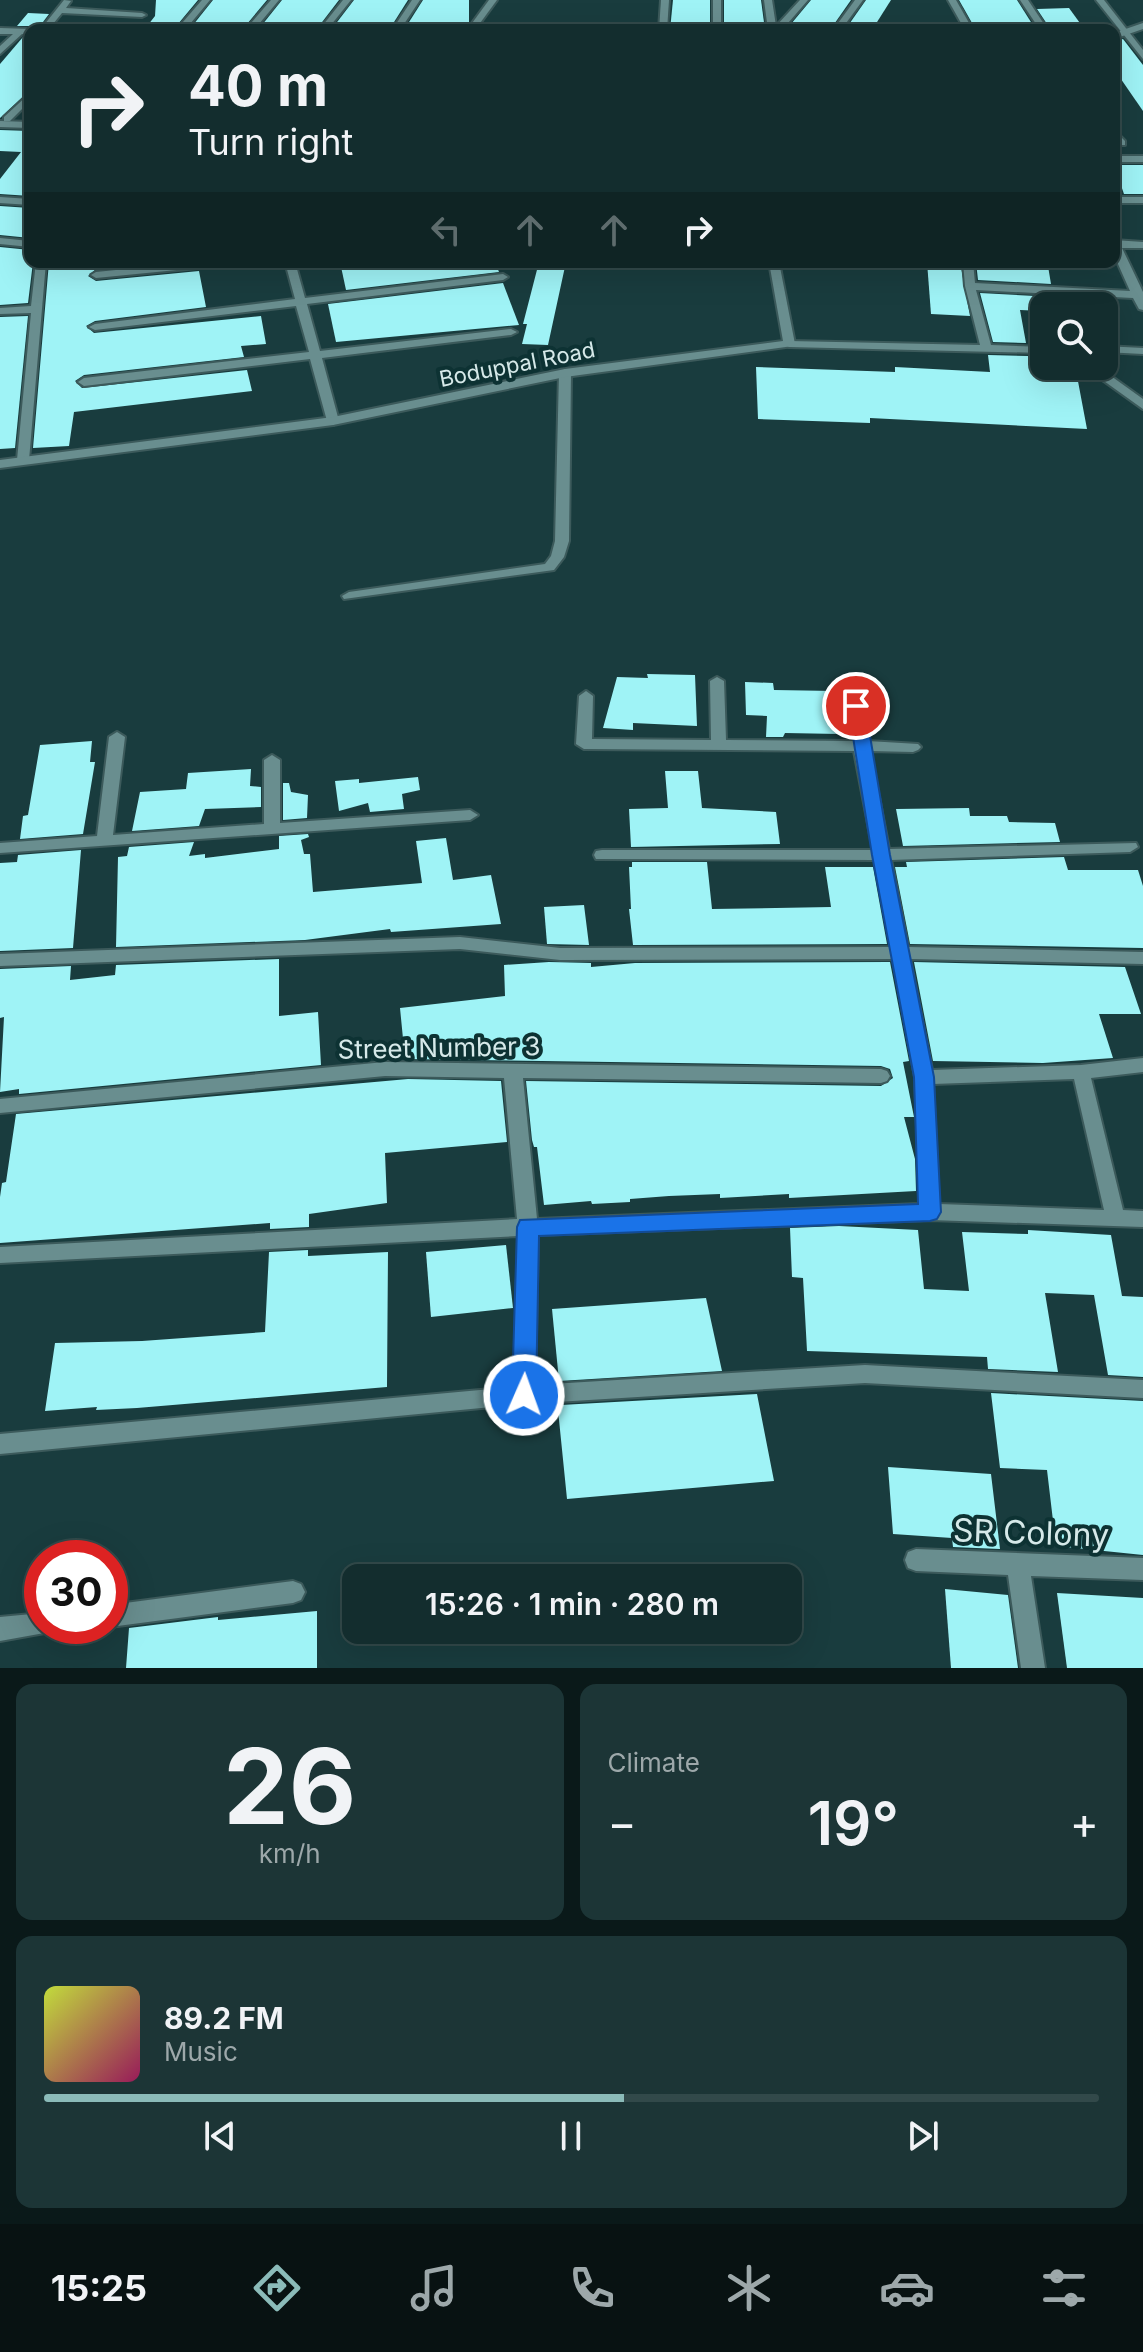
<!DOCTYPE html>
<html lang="en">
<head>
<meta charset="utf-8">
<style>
	:root { --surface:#132d2e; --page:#1c3536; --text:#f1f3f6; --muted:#9da8aa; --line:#32494a; --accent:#8bbbb9 }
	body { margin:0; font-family:Inter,sans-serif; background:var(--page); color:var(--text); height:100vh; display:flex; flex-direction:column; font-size:30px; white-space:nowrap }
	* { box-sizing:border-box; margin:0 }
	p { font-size:26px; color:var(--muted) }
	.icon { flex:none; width:44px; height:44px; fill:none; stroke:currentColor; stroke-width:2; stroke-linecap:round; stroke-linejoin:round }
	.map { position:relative; height:1668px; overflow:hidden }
	.sheet { display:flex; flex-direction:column; gap:16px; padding:16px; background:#0a1919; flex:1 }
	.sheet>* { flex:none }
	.hud { position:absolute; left:24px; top:24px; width:1096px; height:244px; border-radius:16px; box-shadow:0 8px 32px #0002,0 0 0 2px var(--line); background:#132d2e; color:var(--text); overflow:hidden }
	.fabs { position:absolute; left:1030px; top:292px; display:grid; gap:16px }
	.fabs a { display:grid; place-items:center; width:88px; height:88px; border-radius:16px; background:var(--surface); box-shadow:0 8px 32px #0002,0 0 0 2px var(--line); font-size:40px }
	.speed { position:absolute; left:24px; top:1540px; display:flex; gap:16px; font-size:40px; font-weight:700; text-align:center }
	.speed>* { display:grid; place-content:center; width:104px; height:104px; border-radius:50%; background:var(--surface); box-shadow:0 8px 32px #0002,0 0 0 2px var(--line); line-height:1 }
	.speed .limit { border:12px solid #d22; background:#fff; color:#111 }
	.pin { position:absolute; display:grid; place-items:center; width:68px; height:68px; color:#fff; margin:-34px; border:4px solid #fff; border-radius:50%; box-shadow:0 2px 8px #0007 }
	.me { position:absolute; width:88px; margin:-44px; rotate:2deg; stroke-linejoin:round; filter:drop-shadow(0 0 6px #0008) }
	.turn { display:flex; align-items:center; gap:28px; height:168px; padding:0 32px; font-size:36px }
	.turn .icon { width:104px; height:104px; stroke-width:2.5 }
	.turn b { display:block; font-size:56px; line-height:68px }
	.lanes { display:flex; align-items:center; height:76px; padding:0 32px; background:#0003; justify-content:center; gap:40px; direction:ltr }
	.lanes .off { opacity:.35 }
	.big { font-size:60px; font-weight:600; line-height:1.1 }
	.sheet .card { flex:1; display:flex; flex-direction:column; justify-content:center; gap:12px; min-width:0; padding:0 28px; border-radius:16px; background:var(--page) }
	.sheet .dial { align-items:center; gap:0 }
	.dial b { font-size:104px; line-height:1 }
	.song { display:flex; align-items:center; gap:24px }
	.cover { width:96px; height:96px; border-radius:12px; background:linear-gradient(135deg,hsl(70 70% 55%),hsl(330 70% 35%)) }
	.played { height:8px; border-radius:4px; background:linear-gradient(90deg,var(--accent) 55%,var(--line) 55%) }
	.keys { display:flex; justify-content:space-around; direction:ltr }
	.heat { display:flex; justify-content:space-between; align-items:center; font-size:44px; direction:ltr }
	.sheet .tiles { flex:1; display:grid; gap:16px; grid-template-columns:1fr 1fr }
	.card:last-child { grid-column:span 2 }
	.trip { position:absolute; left:342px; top:1564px; width:460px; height:80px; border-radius:16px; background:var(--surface); box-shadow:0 8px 32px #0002,0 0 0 2px var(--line); font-weight:600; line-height:80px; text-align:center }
	.dock { display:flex; height:128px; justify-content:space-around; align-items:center; background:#081212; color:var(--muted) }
	.dock .icon { width:56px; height:56px }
	.dock .on { color:var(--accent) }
	.dock b { font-size:36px; color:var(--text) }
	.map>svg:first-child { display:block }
	.building { fill:#9ff3f6 }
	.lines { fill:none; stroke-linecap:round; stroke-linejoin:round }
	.minor-casing { stroke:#3c5a5b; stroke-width:4 }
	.tertiary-casing { stroke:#3c5a5b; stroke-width:4 }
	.minor { fill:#698e8f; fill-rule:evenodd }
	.tertiary { fill:#698e8f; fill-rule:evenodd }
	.route { fill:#1a73e8; stroke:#114b97; stroke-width:2 }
	.labels { text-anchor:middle; stroke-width:8; stroke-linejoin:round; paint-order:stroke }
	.far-street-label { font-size:22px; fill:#d6e9e9; stroke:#0d3233 }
	.street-label { font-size:26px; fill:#d6e9e9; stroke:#0d3233 }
	.near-street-label { font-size:32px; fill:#d6e9e9; stroke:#0d3233 }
</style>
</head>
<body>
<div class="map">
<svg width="1143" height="1668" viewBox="0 0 1143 1668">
	<rect width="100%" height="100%" fill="#193c3e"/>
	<g class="building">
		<polygon points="156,0 198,0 173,30 144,30 155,16"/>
		<polygon points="213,0 267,0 242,30 189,30"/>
		<polygon points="282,0 339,0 316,30 258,30"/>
		<polygon points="354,0 408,0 389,30 331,30"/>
		<polygon points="423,0 469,0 469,23 464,30 404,30"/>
		<polygon points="673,0 710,0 710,30 670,30"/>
		<polygon points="724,0 761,0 765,30 724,30"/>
		<polygon points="811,0 851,0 830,30 786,30"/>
		<polygon points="866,0 891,0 872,30 845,30"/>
		<polygon points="959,0 1017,0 1036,30 976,30"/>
		<polygon points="1069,8 1085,30 1051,30 1037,9"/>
		<polygon points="28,13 49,14 37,30 30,26 17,26"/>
		<polygon points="23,37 30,38 30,90 0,118 0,64"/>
		<polygon points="1123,39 1143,65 1143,111 1114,69 1114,42"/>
		<polygon points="0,130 30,131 30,196 0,194 0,179 21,152 0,151"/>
		<polygon points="1114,165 1143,165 1143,194 1124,194"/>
		<polygon points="0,206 30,208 30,238 0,235"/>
		<polygon points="0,247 30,250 30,262 33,262 28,303 0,305"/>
		<polygon points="49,262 165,262 96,269 88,276 96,281 199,271 206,307 95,321 86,326 94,333 261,316 266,344 241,346 244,357 84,375 75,381 82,388 247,370 252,391 74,412 69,446 33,448"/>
		<polygon points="340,262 495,262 499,272 346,290"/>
		<polygon points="539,262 566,262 548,345 522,344 527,324 523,324"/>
		<polygon points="927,262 960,262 970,316 931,314"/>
		<polygon points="976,262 1019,262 1019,265 1048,266 1051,284 978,280"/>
		<polygon points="503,283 519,325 336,342 328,304"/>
		<polygon points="980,293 1054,297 1055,306 1044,306 1044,311 1020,310 1026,343 993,342"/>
		<polygon points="28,316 15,448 0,449 0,317"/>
		<polygon points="988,355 1028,356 1031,374 1077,376 1087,429 870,418 870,423 758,419 756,367 895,372 895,367 990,372"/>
		<polygon points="647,674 695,675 697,726 633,723 633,730 603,728 617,677 648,678"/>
		<polygon points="745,682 773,683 774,690 835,691 840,734 785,733 783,737 766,737 767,716 746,715"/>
		<polygon points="92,741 90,762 95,762 83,834 20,839 23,816 28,815 40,745"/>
		<polygon points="251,769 250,786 261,787 261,807 205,809 199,826 132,831 140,792 186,789 188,773"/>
		<polygon points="665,771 698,771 702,808 776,812 780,844 631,847 629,809 668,808"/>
		<polygon points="418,777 420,790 402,794 404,809 370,812 368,803 339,811 335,781 359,779 359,783"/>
		<polygon points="283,783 289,783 291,792 308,795 307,818 283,820"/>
		<polygon points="969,808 970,816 1007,816 1009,822 1055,823 1060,842 903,846 896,809"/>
		<polygon points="308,834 309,837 301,840 304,854 310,854 313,892 422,883 416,841 446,838 453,880 491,875 501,924 391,932 390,929 305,940 116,947 118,857 127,856 129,847 194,842 189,856 205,854 205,858 279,849 279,836"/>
		<polygon points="81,850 73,948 0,951 0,863 17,862 18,855"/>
		<polygon points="1064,857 1068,870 1138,870 1143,886 1143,948 910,944 895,867 907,867 906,862"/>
		<polygon points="632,862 707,862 712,909 831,907 825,867 873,867 887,944 633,945 629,909 631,909 629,867 632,867"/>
		<polygon points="584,905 589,945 547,944 544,907"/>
		<polygon points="279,959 279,1016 318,1012 321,1065 19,1094 19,1089 0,1092 4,1017 0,1018 0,969 71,966 70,980 115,975 116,965"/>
		<polygon points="549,962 591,963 591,967 635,963 890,962 909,1061 903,1062 914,1117 904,1117 915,1159 916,1191 789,1198 789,1194 720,1198 720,1194 669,1196 630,1199 630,1202 592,1204 591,1201 544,1205 537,1147 534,1147 532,1140 526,1081 881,1086 893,1078 890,1069 881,1066 405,1059 400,1008 505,996 504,965"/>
		<polygon points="914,962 1125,967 1141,1014 1099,1014 1113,1058 1043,1063 933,1061"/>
		<polygon points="408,1079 501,1081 507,1142 385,1153 387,1203 309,1214 309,1227 270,1229 270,1223 0,1243 0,1197 2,1183 6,1182 16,1114"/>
		<polygon points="839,1226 918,1230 924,1289 969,1291 962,1232 1028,1234 1028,1230 1111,1235 1122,1296 1143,1297 1143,1377 1108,1375 1094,1295 1045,1293 1058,1372 988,1369 987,1357 807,1351 803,1278 792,1277 790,1228"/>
		<polygon points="506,1245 513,1308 431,1317 426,1252"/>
		<polygon points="308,1250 308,1256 388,1252 387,1387 137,1408 96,1410 97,1407 45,1411 55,1343 142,1341 265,1332 269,1252"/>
		<polygon points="706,1298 722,1371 559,1381 552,1309"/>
		<polygon points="991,1393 1143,1401 1143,1555 1056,1546 1047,1470 1000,1468"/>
		<polygon points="757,1394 774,1481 567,1499 558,1410 561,1410 561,1405"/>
		<polygon points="888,1467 991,1474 1000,1549 953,1547 952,1538 893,1534"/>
		<polygon points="945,1589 1008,1595 1018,1668 951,1668"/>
		<polygon points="1057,1593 1143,1598 1143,1668 1067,1668"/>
		<polygon points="317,1611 317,1668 126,1668 129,1628 218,1617 218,1620"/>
	</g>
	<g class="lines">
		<g class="minor-casing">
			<g id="minor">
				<polygon points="64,0 71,1 66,8 142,13 146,15 142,17 62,13 48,30 40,30"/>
				<polygon points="202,0 210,0 185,30 176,30"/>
				<polygon points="271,0 279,0 254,30 245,30"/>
				<polygon points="343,0 351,0 327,30 319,30"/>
				<polygon points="412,0 420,0 400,30 392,30"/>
				<polygon points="489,0 497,0 475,30 467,30"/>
				<polygon points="661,0 669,0 667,30 659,30"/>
				<rect x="713" y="0" width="8" height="30"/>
				<polygon points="764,0 772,0 776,26 800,0 808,0 782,30 768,30"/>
				<polygon points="855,0 863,0 841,30 833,30"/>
				<polygon points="948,0 956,0 973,30 965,30"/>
				<polygon points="1020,0 1028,0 1048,30 1040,30"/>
				<polygon points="1096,0 1104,0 1143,50 1143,59"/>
				<polygon points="0,28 30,29 32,30 30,35 22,34 0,54 0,46 13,34 0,34"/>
				<polygon points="30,93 30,101 10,121 4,121 4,117"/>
				<polygon points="1114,130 1125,141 1125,145 1119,145 1114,139"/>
				<rect x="1114" y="156" width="29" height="6"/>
				<polygon points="0,197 30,199 30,205 0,203"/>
				<rect x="1114" y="197" width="29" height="6"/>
				<polygon points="0,238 30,241 30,247 0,244"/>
				<polygon points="1114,240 1143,242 1143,248 1122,248 1143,292 1143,310 1139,309 1133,298 976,290 991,345 1044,347 1044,353 789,347 783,344 789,341 980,345 965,286 963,262 973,262 975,283 1130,291 1114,255"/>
				<polygon points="36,262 46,262 29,460 23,464 17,460 31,313 0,314 0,308 31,306"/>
				<polygon points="195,262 232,262 227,265 96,278 91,275 96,272"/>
				<polygon points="285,262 295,262 305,298 503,274 508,277 503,280 307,304 320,351 511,329 517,332 511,335 322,358 339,421 333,425 327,421 310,359 84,386 78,382 84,378 309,352 296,306 95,330 89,327 95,324 295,299"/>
				<polygon points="1104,346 1143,348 1143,354 1104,352"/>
				<polygon points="1083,366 1097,366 1143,399 1143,409"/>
				<polygon points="565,369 571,373 569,541 564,557 554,570 344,599 342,596 349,592 545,564 551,556 555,541 559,373"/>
				<path d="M 717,677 L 724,681 L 726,740 L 853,741 L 849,706 L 856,701 L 863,706 L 868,741 L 918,744 L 921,747 L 918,750 L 913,752 L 870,751 L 889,849 L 1136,843 L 1138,847 L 1130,852 L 891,860 L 908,947 L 1143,952 L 1143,964 L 910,959 L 932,1070 L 1081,1065 L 1143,1058 L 1143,1072 L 1091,1078 L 1123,1210 L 1143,1211 L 1143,1227 L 930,1220 L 538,1235 L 535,1385 L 865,1365 L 1143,1380 L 1143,1398 L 865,1383 L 524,1404 L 0,1454 L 0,1434 L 514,1387 L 518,1236 L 0,1263 L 0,1247 L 517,1219 L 504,1078 L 385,1076 L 0,1113 L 0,1099 L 385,1062 L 881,1069 L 887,1071 L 890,1076 L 887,1081 L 881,1083 L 523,1078 L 537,1219 L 920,1204 L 915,1077 L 893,959 L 560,960 L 460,949 L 0,966 L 0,954 L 460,937 L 560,948 L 891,947 L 875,860 L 596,859 L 594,855 L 596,851 L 602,850 L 873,850 L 854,751 L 584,749 L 576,744 L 579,696 L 586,691 L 593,696 L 592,739 L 711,740 L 710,681 ZM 1074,1079 L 1104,1210 L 939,1204 L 933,1084 Z"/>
				<polygon points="117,732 125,737 113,835 264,824 264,760 272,755 280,760 280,823 470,810 478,815 470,820 0,853 0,843 97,836 109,737"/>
				<polygon points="916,1549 1143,1558 1143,1580 1031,1576 1045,1668 1021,1668 1008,1575 916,1571 908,1568 905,1560 908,1552"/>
				<polygon points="293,1581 301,1584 305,1592 301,1600 293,1603 110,1627 107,1626 110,1626 110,1605"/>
				<polygon points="42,1613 42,1626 53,1626 50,1632 0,1641 0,1617"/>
			</g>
		</g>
		<g class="tertiary-casing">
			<g id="tertiary">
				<polygon points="1143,23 1143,29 1114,39 1114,33"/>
				<polygon points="0,121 30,122 30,128 0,127"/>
				<polygon points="769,262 779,262 795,344 793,346 565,377 333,425 0,468 0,460 333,417 565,369 783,341"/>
			</g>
		</g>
		<use href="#minor" class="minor"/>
		<use href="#tertiary" class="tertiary"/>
	</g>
	<polygon class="route" points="856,701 865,706 890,855 934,1077 941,1212 937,1219 930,1221 539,1236 536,1395 533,1402 524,1405 515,1402 512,1395 517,1227 520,1220 918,1204 914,1077 872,855 848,706"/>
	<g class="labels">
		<g class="far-street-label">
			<text transform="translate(517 364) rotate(-11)" y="8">Boduppal Road</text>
		</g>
		<g class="street-label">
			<text transform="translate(439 1048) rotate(-1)" y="9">Street Number 3</text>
		</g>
		<g class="near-street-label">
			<text transform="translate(1031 1533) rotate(2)" y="11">SR Colony</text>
		</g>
	</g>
</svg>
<div class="fabs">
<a><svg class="icon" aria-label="search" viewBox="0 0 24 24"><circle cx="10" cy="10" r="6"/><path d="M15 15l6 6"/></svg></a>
</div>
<div class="speed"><div class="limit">30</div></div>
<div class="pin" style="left:856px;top:706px;background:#d93025"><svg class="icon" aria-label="arrive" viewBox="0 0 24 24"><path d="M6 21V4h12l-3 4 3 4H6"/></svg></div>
<svg class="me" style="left:524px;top:1395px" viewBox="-20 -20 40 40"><circle r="17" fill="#1a73e8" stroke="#fff" stroke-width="3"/><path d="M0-11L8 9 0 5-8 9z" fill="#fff"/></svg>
<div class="trip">15:26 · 1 min · 280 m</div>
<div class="hud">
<div class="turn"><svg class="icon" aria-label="right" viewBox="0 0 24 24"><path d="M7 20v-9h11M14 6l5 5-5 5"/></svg><div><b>40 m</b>Turn right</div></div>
<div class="lanes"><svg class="icon off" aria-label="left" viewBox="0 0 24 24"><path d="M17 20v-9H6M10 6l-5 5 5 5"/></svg><svg class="icon off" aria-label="ahead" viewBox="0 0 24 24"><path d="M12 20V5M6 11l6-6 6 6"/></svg><svg class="icon off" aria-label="ahead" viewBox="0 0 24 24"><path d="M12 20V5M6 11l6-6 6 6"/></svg><svg class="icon" aria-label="right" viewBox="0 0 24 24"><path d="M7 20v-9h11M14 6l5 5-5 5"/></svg></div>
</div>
</div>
<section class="sheet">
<div class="tiles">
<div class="card dial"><b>26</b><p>km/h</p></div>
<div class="card"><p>Climate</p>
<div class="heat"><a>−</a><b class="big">19°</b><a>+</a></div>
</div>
<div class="card">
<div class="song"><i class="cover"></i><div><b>89.2 FM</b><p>Music</p></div></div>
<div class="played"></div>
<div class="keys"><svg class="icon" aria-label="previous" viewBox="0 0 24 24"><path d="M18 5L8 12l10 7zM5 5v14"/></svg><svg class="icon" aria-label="pause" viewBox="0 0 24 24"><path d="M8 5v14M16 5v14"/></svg><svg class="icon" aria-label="next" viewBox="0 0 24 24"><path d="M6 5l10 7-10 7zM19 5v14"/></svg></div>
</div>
</div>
</section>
<nav class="dock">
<b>15:25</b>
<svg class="icon on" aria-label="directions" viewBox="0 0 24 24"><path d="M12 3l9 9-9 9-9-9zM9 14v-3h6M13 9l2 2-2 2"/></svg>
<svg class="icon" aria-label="music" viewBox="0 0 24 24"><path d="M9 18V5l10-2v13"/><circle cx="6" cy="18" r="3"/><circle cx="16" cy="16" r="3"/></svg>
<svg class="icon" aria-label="phone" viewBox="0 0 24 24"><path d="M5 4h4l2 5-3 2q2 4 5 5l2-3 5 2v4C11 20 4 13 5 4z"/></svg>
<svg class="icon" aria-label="climate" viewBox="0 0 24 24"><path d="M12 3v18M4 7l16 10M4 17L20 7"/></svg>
<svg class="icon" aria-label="car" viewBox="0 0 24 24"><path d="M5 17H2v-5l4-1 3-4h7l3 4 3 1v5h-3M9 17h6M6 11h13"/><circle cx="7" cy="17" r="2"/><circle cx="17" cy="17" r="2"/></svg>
<svg class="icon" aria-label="filters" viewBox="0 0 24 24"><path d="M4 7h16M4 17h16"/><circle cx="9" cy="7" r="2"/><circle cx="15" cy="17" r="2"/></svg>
</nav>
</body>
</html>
